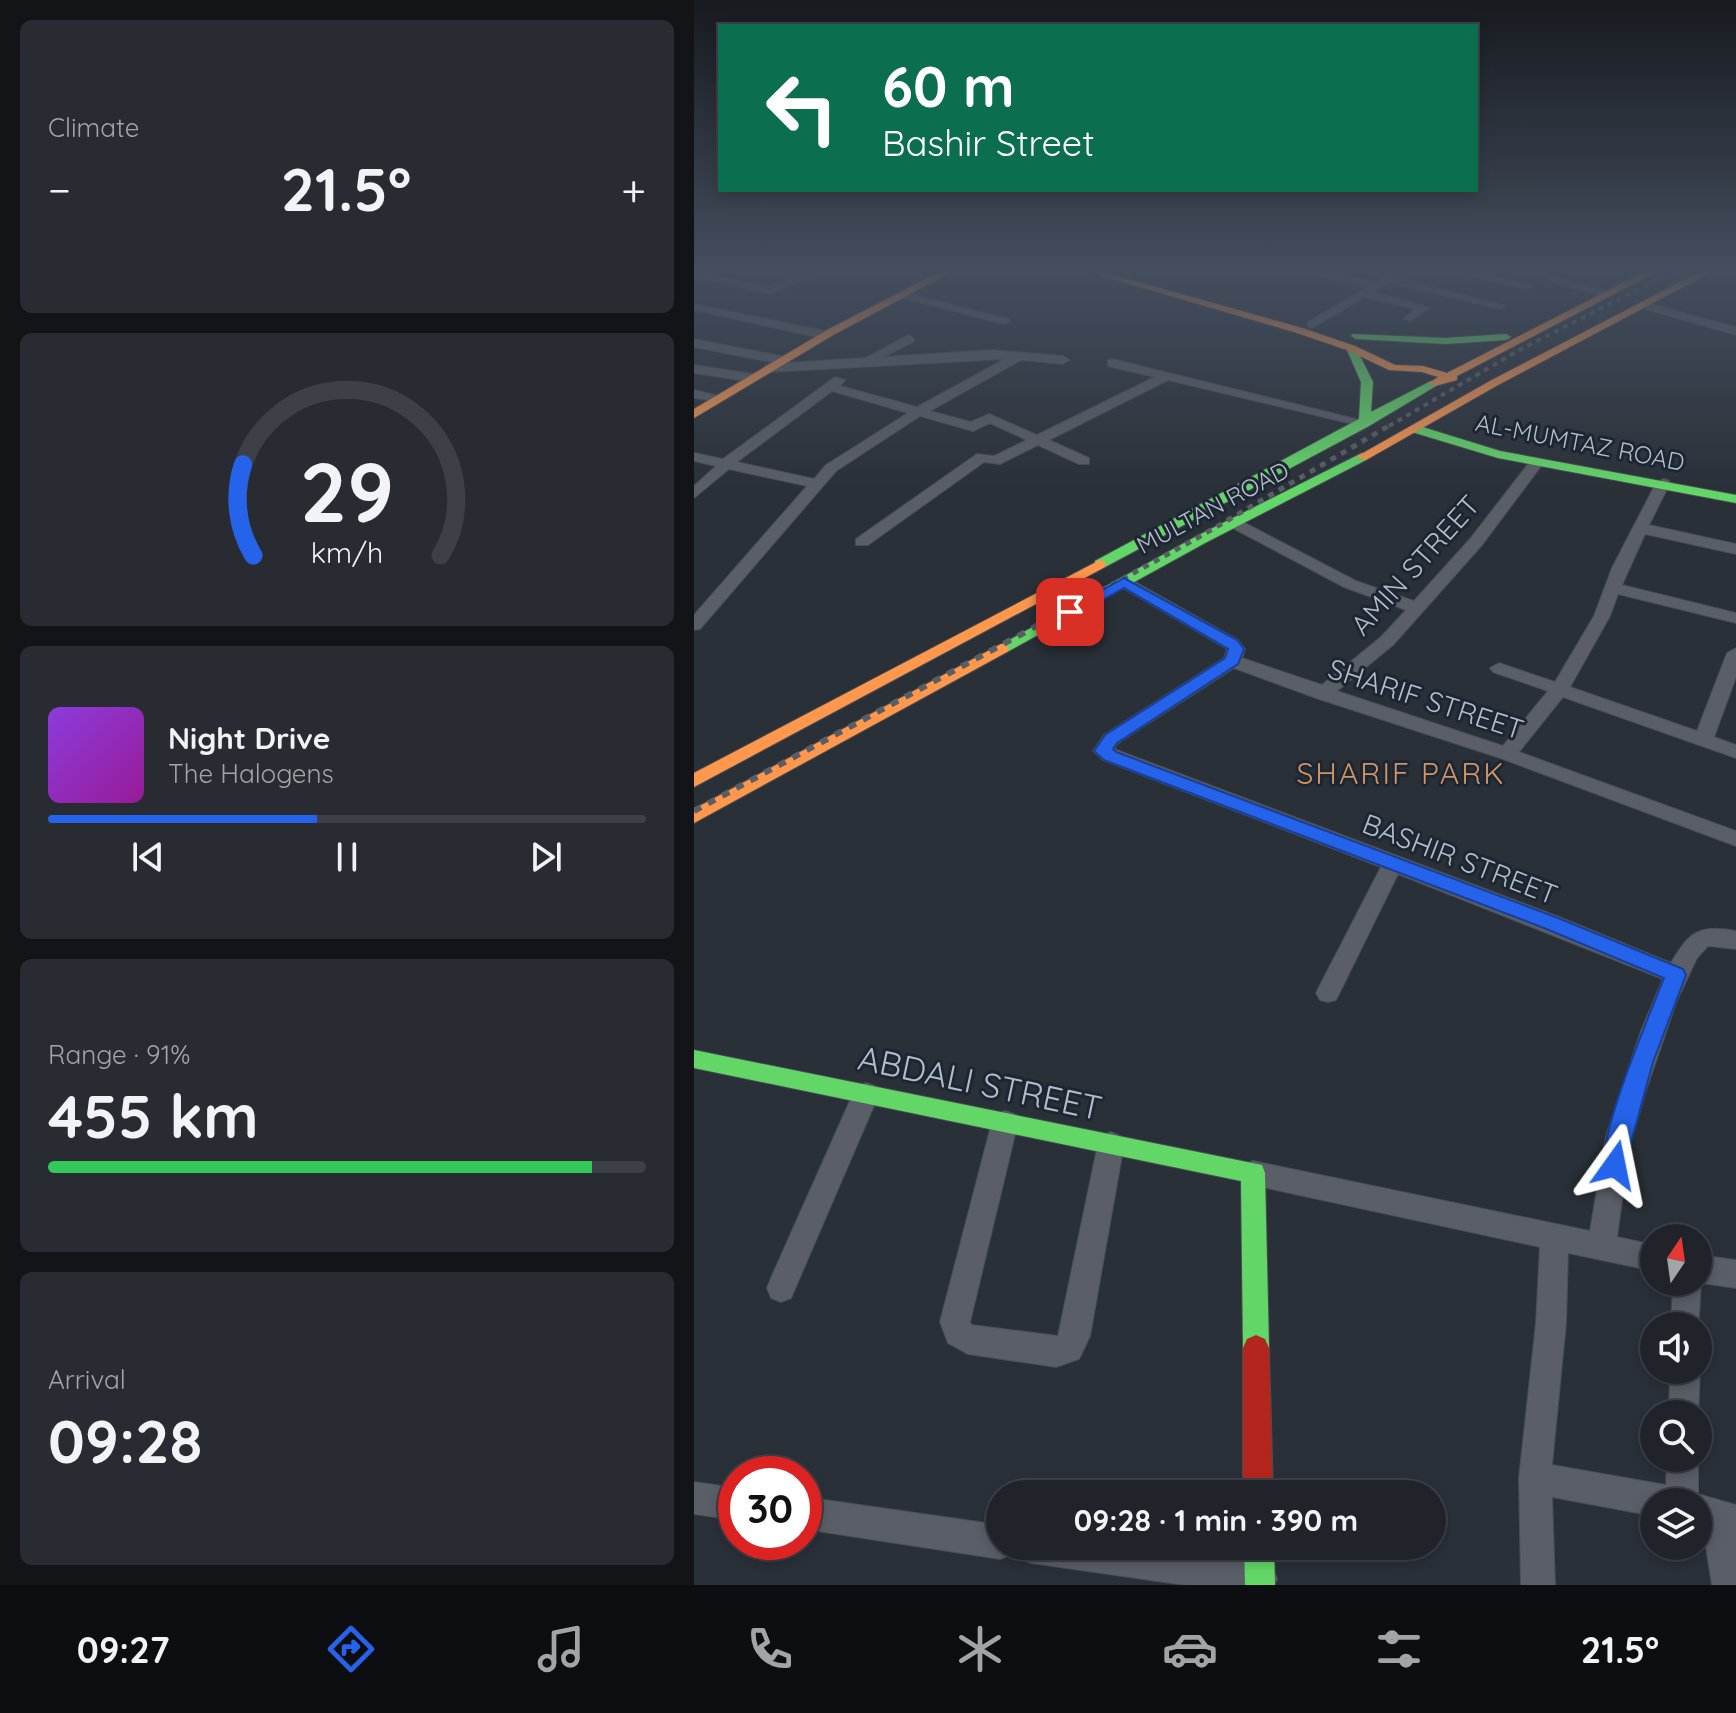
<!DOCTYPE html>
<html lang="en">
<head>
<meta charset="utf-8">
<style>
	:root { --surface:#20242a; --page:#282c32; --text:#f1f3f6; --muted:#a2a4a8; --line:#3d4147; --accent:#2563eb }
	body { margin:0; font-family:Quicksand,sans-serif; background:var(--page); color:var(--text); height:100vh; display:flex; flex-direction:column; font-size:30px; white-space:nowrap }
	* { box-sizing:border-box; margin:0 }
	p { font-size:26px; color:var(--muted) }
	.icon { flex:none; width:44px; height:44px; fill:none; stroke:currentColor; stroke-width:2; stroke-linecap:round; stroke-linejoin:round }
	.map { position:relative; flex:1; overflow:hidden }
	.drawer { display:flex; flex-direction:column; gap:20px; padding:20px; background:#121417; width:694px }
	.drawer>* { flex:none }
	.top-card { position:absolute; left:24px; top:24px; width:760px; height:168px; border-radius:0px; box-shadow:0 4px 12px #0003,0 0 0 2px var(--line); background:#0b6e4f; color:#fff; overflow:hidden }
	.needle { width:52px; rotate:13deg }
	.controls { position:absolute; left:946px; top:1224px; display:grid; gap:16px }
	.controls a { display:grid; place-items:center; width:72px; height:72px; border-radius:50%; background:var(--surface); box-shadow:0 4px 12px #0003,0 0 0 2px var(--line); font-size:40px }
	.speed { position:absolute; left:24px; top:1456px; display:flex; gap:16px; font-size:40px; font-weight:700; text-align:center }
	.speed>* { display:grid; place-content:center; width:104px; height:104px; border-radius:50%; background:var(--surface); box-shadow:0 4px 12px #0003,0 0 0 2px var(--line); line-height:1 }
	.speed .limit { border:12px solid #d22; background:#fff; color:#111 }
	.pin { position:absolute; display:grid; place-items:center; width:68px; height:68px; color:#fff; margin:-34px; border-radius:16px; box-shadow:0 4px 12px #0006 }
	.me { position:absolute; width:88px; margin:-44px; rotate:12deg; stroke-linejoin:round; filter:drop-shadow(0 0 6px #0008) }
	.turn { display:flex; align-items:center; gap:28px; height:168px; padding:0 32px; font-size:36px }
	.turn .icon { width:104px; height:104px; stroke-width:2.5 }
	.turn b { display:block; font-size:56px; line-height:68px }
	.big { font-size:60px; font-weight:800; line-height:1.1 }
	.drawer .widget { flex:1; display:flex; flex-direction:column; justify-content:center; gap:12px; min-width:0; padding:0 28px; border-radius:12px; background:var(--page) }
	.drawer .dial { align-items:center; gap:0 }
	.dial svg { height:208px; overflow:visible; fill:none; stroke:var(--line); stroke-width:7; stroke-linecap:round; text-anchor:middle }
	.dial text { fill:var(--text); stroke:none }
	.song { display:flex; align-items:center; gap:24px }
	.cover { width:96px; height:96px; border-radius:12px; background:linear-gradient(135deg,hsl(270 70% 55%),hsl(300 70% 35%)) }
	.played { height:8px; border-radius:4px; background:linear-gradient(90deg,var(--accent) 45%,var(--line) 45%) }
	.keys { display:flex; justify-content:space-around; direction:ltr }
	.heat { display:flex; justify-content:space-between; align-items:center; font-size:44px; direction:ltr }
	.charge { height:12px; border-radius:6px; background:linear-gradient(90deg,#34c759 91%,var(--line) 0) }
	.trip { position:absolute; left:292px; top:1480px; width:460px; height:80px; border-radius:40px; background:var(--surface); box-shadow:0 4px 12px #0003,0 0 0 2px var(--line); font-weight:800; line-height:80px; text-align:center }
	.menu { display:flex; height:128px; justify-content:space-around; align-items:center; background:#0d0e11; color:var(--muted) }
	.menu .icon { width:56px; height:56px }
	.menu .current { color:var(--accent) }
	.menu b { font-size:36px; color:var(--text) }
	main { display:flex; flex:1; min-height:0 }
	.map>svg:first-child { display:block }
	.lines { fill:none; stroke-linecap:round; stroke-linejoin:round }
	.street-casing { stroke:#484c53; stroke-width:2 }
	.fast-casing { stroke:#484c53; stroke-width:2 }
	.slow-casing { stroke:#484c53; stroke-width:2 }
	.jam-casing { stroke:#484c53; stroke-width:2 }
	.street { fill:#5a5e66; fill-rule:evenodd }
	.fast { fill:#63d668; fill-rule:evenodd }
	.slow { fill:#ff974d; fill-rule:evenodd }
	.jam { fill:#b3261e; fill-rule:evenodd }
	.rail-far2 { stroke:#595d64; stroke-width:4; stroke-dasharray:5 5; stroke-linecap:butt }
	.rail-far1 { stroke:#595d64; stroke-width:5; stroke-dasharray:6 6; stroke-linecap:butt }
	.rail { stroke:#595d64; stroke-width:6; stroke-dasharray:8 8; stroke-linecap:butt }
	.route { fill:#2563eb; stroke:#184099; stroke-width:2 }
	.labels { text-anchor:middle; stroke-width:6; stroke-linejoin:round; paint-order:stroke }
	.far-street-label { font-size:24px; fill:#b4bcc9; stroke:#1d2633 }
	.street-label { font-size:28px; fill:#b4bcc9; stroke:#1d2633 }
	.neighbourhood-label { font-size:30px; letter-spacing:2px; fill:#d59563; stroke:#1d2633 }
	.near-street-label { font-size:34px; fill:#b4bcc9; stroke:#1d2633 }
</style>
</head>
<body>
<main>
<section class="drawer">
<div class="widget"><p>Climate</p>
<div class="heat"><a>−</a><b class="big">21.5°</b><a>+</a></div>
</div>
<div class="widget dial"><svg viewBox="0 0 100 80">
<path d="M14 69A42 42 0 1 1 86 69"/>
<path d="M14 69A42 42 0 0 1 10 34" stroke="#2563eb"/>
<text x="50" y="56" font-size="32" font-weight="700">29</text>
<text x="50" y="72" font-size="11">km/h</text>
</svg></div>
<div class="widget">
<div class="song"><i class="cover"></i><div><b>Night Drive</b><p>The Halogens</p></div></div>
<div class="played"></div>
<div class="keys"><svg class="icon" aria-label="previous" viewBox="0 0 24 24"><path d="M18 5L8 12l10 7zM5 5v14"/></svg><svg class="icon" aria-label="pause" viewBox="0 0 24 24"><path d="M8 5v14M16 5v14"/></svg><svg class="icon" aria-label="next" viewBox="0 0 24 24"><path d="M6 5l10 7-10 7zM19 5v14"/></svg></div>
</div>
<div class="widget"><p>Range · 91%</p><b class="big">455 km</b><div class="charge"></div></div>
<div class="widget"><p>Arrival</p><b class="big">09:28</b></div>
</section>
<div class="map">
<svg width="1042" height="1585" viewBox="0 0 1042 1585">
	<rect width="100%" height="100%" fill="#2a3038"/>
	<g class="lines">
		<g class="street-casing">
			<g id="street">
				<polygon points="123,268 137,268 75,294 5,277 10,274 74,287"/>
				<polygon points="596,268 615,268 681,282 705,268 717,268 703,278 812,306 806,309 695,283 679,292 736,308 716,321 710,318 721,309 671,297 618,328 614,326 614,322 673,287"/>
				<polygon points="746,268 765,268 839,286 833,289"/>
				<polygon points="827,268 866,268 862,275 865,278 919,294 913,297 857,282 851,275"/>
				<polygon points="208,292 314,319 316,321 310,324 204,297 202,295"/>
				<polygon points="952,303 1042,327 1042,335 948,308 946,306"/>
				<polygon points="0,304 131,331 137,335 131,339 0,310"/>
				<path d="M 215,335 L 221,339 L 219,342 L 189,357 L 298,350 L 369,356 L 375,360 L 369,364 L 327,360 L 236,411 L 277,422 L 295,414 L 343,435 L 461,377 L 414,366 L 414,360 L 418,359 L 678,423 L 671,427 L 474,380 L 355,440 L 395,458 L 395,464 L 385,464 L 344,445 L 306,464 L 290,462 L 174,545 L 162,545 L 162,539 L 283,454 L 300,456 L 333,440 L 296,423 L 279,431 L 226,416 L 142,471 L 6,629 L 0,630 L 0,615 L 113,486 L 35,469 L 0,498 L 0,486 L 22,466 L 0,461 L 0,453 L 29,459 L 141,377 L 151,380 L 146,386 L 223,407 L 311,359 L 75,372 L 71,371 L 71,365 L 87,364 L 0,347 L 0,339 L 92,357 L 94,360 L 89,363 L 172,358 ZM 138,391 L 214,413 L 132,465 L 120,479 L 43,462 Z"/>
				<polygon points="0,365 59,374 65,378 59,382 0,373"/>
				<polygon points="0,390 33,398 26,402 0,398"/>
				<path d="M 843,458 L 850,462 L 788,545 L 699,645 L 643,691 L 809,746 L 854,691 L 799,672 L 796,668 L 805,663 L 861,682 L 900,616 L 918,568 L 962,483 L 969,479 L 974,480 L 976,483 L 955,525 L 1042,544 L 1042,554 L 951,534 L 928,585 L 1042,613 L 1042,623 L 924,594 L 916,616 L 876,687 L 1003,731 L 1033,653 L 1042,648 L 1042,677 L 1020,737 L 1042,745 L 1042,758 L 869,697 L 825,752 L 1042,831 L 1042,846 L 806,758 L 622,698 L 540,668 L 424,743 L 420,749 L 865,917 L 977,963 C 995,932 1005,924 1042,931 L 1042,949 L 1014,946 L 1003,958 L 983,1000 L 951,1093 L 935,1149 L 923,1237 L 960,1245 L 960,1271 L 874,1253 L 872,1323 L 858,1465 L 972,1485 L 973,1458 L 1004,1456 L 1004,1494 L 1042,1505 L 1042,1585 L 1018,1585 L 1009,1528 L 1004,1526 L 1004,1502 L 960,1502 L 960,1516 L 858,1497 L 861,1585 L 827,1585 L 825,1478 L 842,1323 L 846,1247 L 559,1185 L 550,1181 L 546,1173 L 550,1165 L 559,1161 L 896,1231 L 912,1136 L 947,1031 L 969,979 L 704,874 L 642,1000 L 634,1002 L 626,1000 L 622,993 L 687,867 L 409,760 L 399,751 L 410,735 L 530,658 L 533,649 L 424,585 L 424,579 L 436,579 L 544,640 L 551,649 L 548,658 L 628,685 L 687,637 L 712,610 L 650,587 L 535,526 L 535,520 L 545,520 L 662,581 L 720,601 L 776,539 L 838,459 Z"/>
				<polygon points="172,1083 181,1086 185,1094 97,1298 87,1302 77,1298 73,1288 77,1278 159,1094 163,1086"/>
				<polygon points="311,1111 320,1114 324,1122 276,1322 278,1325 364,1336 404,1144 408,1136 417,1132 426,1136 430,1144 396,1336 385,1359 362,1367 274,1354 254,1343 246,1322 298,1122 302,1114"/>
				<polygon points="1004,1255 1042,1260 1042,1288 1007,1283 1004,1332 1004,1326 977,1326 979,1282 1004,1282"/>
				<polygon points="1004,1365 1006,1370 1004,1418 1004,1414 975,1414 976,1370 1004,1370"/>
				<polygon points="0,1482 42,1488 42,1520 0,1514"/>
				<polygon points="110,1497 306,1525 306,1546 454,1546 566,1562 578,1567 583,1579 580,1585 491,1585 337,1563 325,1558 321,1547 318,1554 306,1559 110,1529"/>
			</g>
		</g>
		<g class="fast-casing">
			<g id="fast">
				<polygon points="658,334 751,338 812,334 817,337 812,340 751,344 662,339 657,336"/>
				<polygon points="653,346 661,346 679,382 677,412 737,381 747,383 675,426 411,567 401,567 401,561 665,419 667,382 652,348"/>
				<polygon points="722,425 806,451 1042,495 1042,503 804,458 718,432 718,426"/>
				<polygon points="668,453 674,457 672,460 511,543 313,652 301,652 299,649 501,537"/>
				<polygon points="0,1050 568,1165 571,1173 575,1348 571,1357 562,1361 553,1357 549,1348 547,1181 0,1068"/>
				<polygon points="550,1546 580,1546 581,1585 551,1585"/>
			</g>
		</g>
		<g class="slow-casing">
			<g id="slow">
				<polygon points="253,268 265,268 141,334 0,418 0,409 133,330"/>
				<polygon points="380,268 395,268 608,328 661,346 701,365 729,366 753,373 958,268 970,268 763,376 763,380 741,386 735,383 744,377 728,372 695,370 653,350 600,332"/>
				<polygon points="1013,268 1025,268 804,385 672,460 662,457 796,381"/>
				<polygon points="406,560 411,561 411,567 0,787 0,773"/>
				<polygon points="307,644 313,646 315,649 313,652 0,823 0,809"/>
			</g>
		</g>
		<g class="jam-casing">
			<polygon id="jam" points="562,1335 571,1339 575,1348 579,1494 549,1494 549,1348 553,1339"/>
		</g>
		<use href="#street" class="street"/>
		<use href="#fast" class="fast"/>
		<use href="#slow" class="slow"/>
		<use href="#jam" class="jam"/>
		<polyline class="rail-far2" points="695,426 829,348 987,268"/>
		<polyline class="rail-far1" points="344,625 498,541 698,424"/>
		<polyline class="rail" points="0,811 348,623"/>
	</g>
	<linearGradient id="sky" x2="0" y2="1"><stop stop-color="#171a1f"/><stop offset="0.55" stop-color="#444e5e"/><stop offset="1" stop-color="#444e5e" stop-opacity="0"/></linearGradient>
	<rect width="1042" height="490" fill="url(#sky)"/>
	<path class="route" d="M 430,578 L 543,640 L 550,649 L 544,664 L 423,743 L 419,749 L 422,752 L 864,918 L 989,969 L 992,975 L 959,1062 L 929,1172 L 921,1176 L 912,1172 C 899,1144 957,1012 970,978 L 850,928 L 410,760 L 400,751 L 411,735 L 531,658 L 534,649 L 430,588 L 382,615 L 376,616 L 369,612 Z"/>
	<g class="labels">
		<g class="far-street-label">
			<text transform="translate(886 443) rotate(11)" y="8">AL-MUMTAZ ROAD</text>
			<text transform="translate(519 508) rotate(-28)" y="8">MULTAN ROAD</text>
		</g>
		<g class="street-label">
			<text transform="translate(721 565) rotate(-48)" y="10">AMIN STREET</text>
			<text transform="translate(732 699) rotate(18)" y="10">SHARIF STREET</text>
			<text transform="translate(766 859) rotate(21)" y="10">BASHIR STREET</text>
		</g>
		<g class="neighbourhood-label">
			<text x="707" y="784">SHARIF PARK</text>
		</g>
		<g class="near-street-label">
			<text transform="translate(286 1083) rotate(12)" y="12">ABDALI STREET</text>
		</g>
	</g>
</svg>
<div class="controls">
<a><svg class="needle" viewBox="-14 -14 28 28"><path d="M0-13l5 13h-10z" fill="#e53935"/><path d="M0 13l5-13h-10z" fill="#a2a4a8"/></svg></a>
<a><svg class="icon" aria-label="sound" viewBox="0 0 24 24"><path d="M4 9h4l5-4v14l-5-4H4zM17 9q2 3 0 6"/></svg></a>
<a><svg class="icon" aria-label="search" viewBox="0 0 24 24"><circle cx="10" cy="10" r="6"/><path d="M15 15l6 6"/></svg></a>
<a><svg class="icon" aria-label="layers" viewBox="0 0 24 24"><path d="M12 4l9 5-9 5-9-5zM3 14l9 5 9-5"/></svg></a>
</div>
<div class="speed"><div class="limit">30</div></div>
<div class="pin" style="left:376px;top:612px;background:#d93025"><svg class="icon" aria-label="arrive" viewBox="0 0 24 24"><path d="M6 21V4h12l-3 4 3 4H6"/></svg></div>
<svg class="me" style="left:921px;top:1165px" viewBox="-20 -20 40 40"><path d="M0-17L14 15 0 8-14 15z" fill="#2563eb" stroke="#fff" stroke-width="4"/></svg>
<div class="trip">09:28 · 1 min · 390 m</div>
<div class="top-card">
<div class="turn"><svg class="icon" aria-label="left" viewBox="0 0 24 24"><path d="M17 20v-9H6M10 6l-5 5 5 5"/></svg><div><b>60 m</b>Bashir Street</div></div>
</div>
</div>
</main>
<nav class="menu">
<b>09:27</b>
<svg class="icon current" aria-label="directions" viewBox="0 0 24 24"><path d="M12 3l9 9-9 9-9-9zM9 14v-3h6M13 9l2 2-2 2"/></svg>
<svg class="icon" aria-label="music" viewBox="0 0 24 24"><path d="M9 18V5l10-2v13"/><circle cx="6" cy="18" r="3"/><circle cx="16" cy="16" r="3"/></svg>
<svg class="icon" aria-label="phone" viewBox="0 0 24 24"><path d="M5 4h4l2 5-3 2q2 4 5 5l2-3 5 2v4C11 20 4 13 5 4z"/></svg>
<svg class="icon" aria-label="climate" viewBox="0 0 24 24"><path d="M12 3v18M4 7l16 10M4 17L20 7"/></svg>
<svg class="icon" aria-label="car" viewBox="0 0 24 24"><path d="M5 17H2v-5l4-1 3-4h7l3 4 3 1v5h-3M9 17h6M6 11h13"/><circle cx="7" cy="17" r="2"/><circle cx="17" cy="17" r="2"/></svg>
<svg class="icon" aria-label="filters" viewBox="0 0 24 24"><path d="M4 7h16M4 17h16"/><circle cx="9" cy="7" r="2"/><circle cx="15" cy="17" r="2"/></svg>
<b>21.5°</b>
</nav>
</body>
</html>
